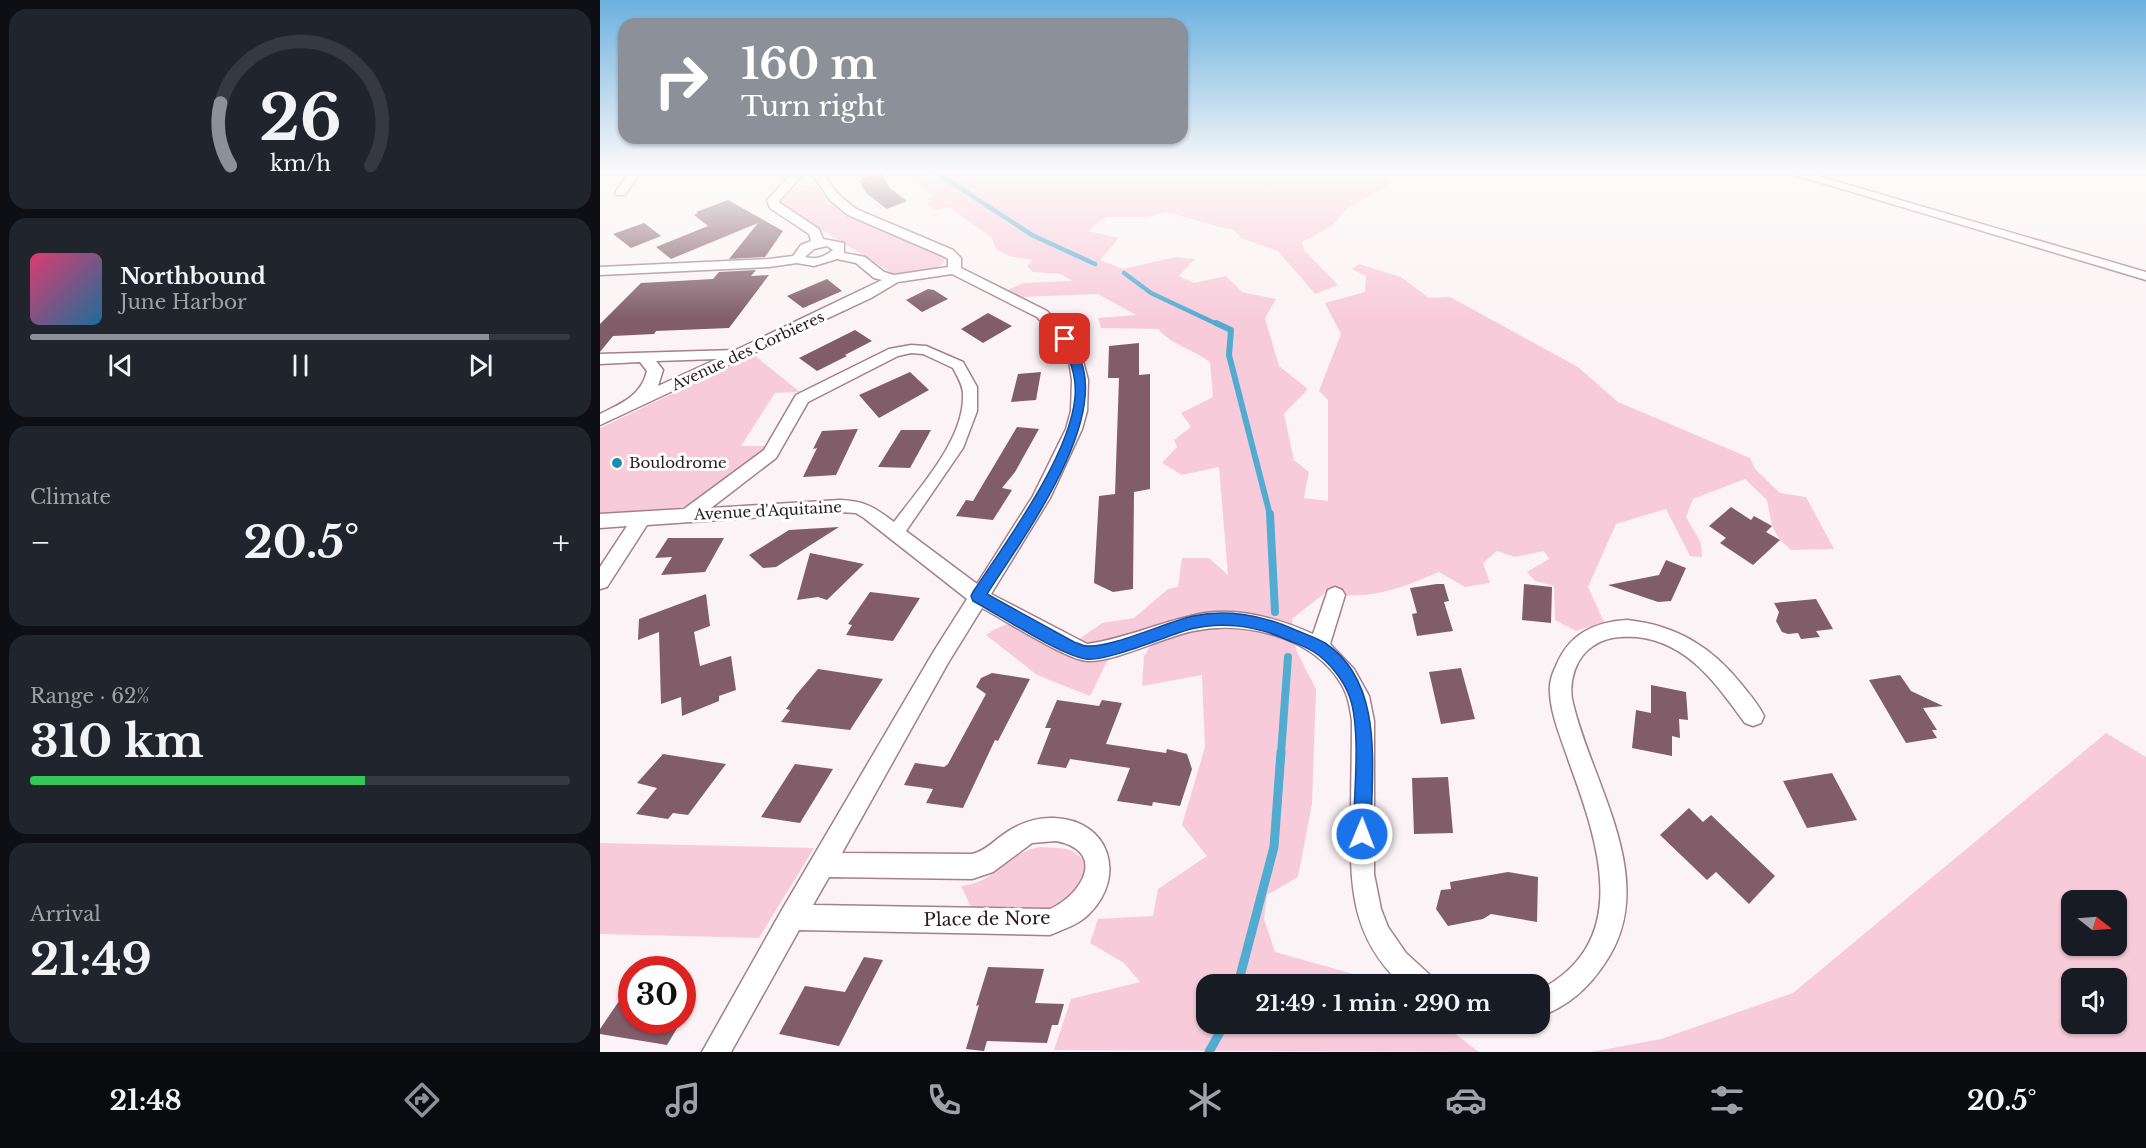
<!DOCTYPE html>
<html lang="en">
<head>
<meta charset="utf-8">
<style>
	:root { --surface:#171b24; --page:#20242c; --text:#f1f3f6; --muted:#9ea1a6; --line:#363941; --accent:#8c9099 }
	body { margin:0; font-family:"Libre Baskerville",serif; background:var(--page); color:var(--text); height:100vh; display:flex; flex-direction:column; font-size:22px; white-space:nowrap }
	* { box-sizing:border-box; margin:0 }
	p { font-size:20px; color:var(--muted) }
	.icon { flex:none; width:33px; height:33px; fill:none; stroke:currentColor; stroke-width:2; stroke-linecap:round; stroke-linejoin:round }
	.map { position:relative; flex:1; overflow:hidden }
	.drawer { display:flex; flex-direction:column; gap:9px; padding:9px; background:#0d0f14; width:600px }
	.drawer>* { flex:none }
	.top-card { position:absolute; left:18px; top:18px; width:570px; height:126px; border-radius:18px; box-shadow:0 2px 4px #0004; background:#8c9099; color:#fff; overflow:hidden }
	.needle { width:39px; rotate:107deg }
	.tools { position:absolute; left:1461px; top:890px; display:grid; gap:12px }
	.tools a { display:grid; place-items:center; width:66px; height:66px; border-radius:12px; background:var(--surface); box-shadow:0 2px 4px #0004; font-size:30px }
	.speed { position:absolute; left:18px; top:956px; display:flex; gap:12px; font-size:30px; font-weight:700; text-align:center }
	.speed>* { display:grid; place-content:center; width:78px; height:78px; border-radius:50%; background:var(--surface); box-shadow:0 2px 4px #0004; line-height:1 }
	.speed .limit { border:9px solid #d22; background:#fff; color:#111 }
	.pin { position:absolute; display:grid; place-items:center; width:51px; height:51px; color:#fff; margin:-26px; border-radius:12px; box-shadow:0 3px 9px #0006 }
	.me { position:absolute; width:66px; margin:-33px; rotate:1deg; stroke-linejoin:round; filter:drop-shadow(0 0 4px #0008) }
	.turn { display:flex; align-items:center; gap:21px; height:126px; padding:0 24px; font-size:27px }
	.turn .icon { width:78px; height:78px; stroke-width:2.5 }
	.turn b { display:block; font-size:42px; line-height:51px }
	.big { font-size:45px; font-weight:700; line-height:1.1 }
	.drawer .card { flex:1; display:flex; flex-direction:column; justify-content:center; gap:9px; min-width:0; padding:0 21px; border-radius:18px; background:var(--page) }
	.drawer .dial { align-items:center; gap:0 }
	.dial svg { height:156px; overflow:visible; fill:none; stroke:var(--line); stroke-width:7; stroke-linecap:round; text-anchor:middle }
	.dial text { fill:var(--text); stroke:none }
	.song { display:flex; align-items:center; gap:18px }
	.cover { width:72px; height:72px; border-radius:9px; background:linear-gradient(135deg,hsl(340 70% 55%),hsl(200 70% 35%)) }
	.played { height:6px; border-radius:3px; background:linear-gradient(90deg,var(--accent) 85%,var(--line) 85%) }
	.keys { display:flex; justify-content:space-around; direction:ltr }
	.heat { display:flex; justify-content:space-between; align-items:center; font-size:33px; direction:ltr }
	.charge { height:9px; border-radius:4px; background:linear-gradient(90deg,#34c759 62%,var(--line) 0) }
	.trip { position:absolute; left:596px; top:974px; width:354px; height:60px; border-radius:18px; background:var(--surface); box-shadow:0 2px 4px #0004; font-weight:700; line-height:60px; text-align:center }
	.tabs { display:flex; height:96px; justify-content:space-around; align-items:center; background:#090b0e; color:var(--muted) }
	.tabs .icon { width:42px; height:42px }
	.tabs .on { color:var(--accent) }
	.tabs b { font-size:27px; color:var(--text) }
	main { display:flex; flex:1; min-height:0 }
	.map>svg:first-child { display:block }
	.green { fill:#f8cbda; fill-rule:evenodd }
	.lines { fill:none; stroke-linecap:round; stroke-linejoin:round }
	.stream-far3 { stroke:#52acd0; stroke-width:4.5 }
	.stream-far2 { stroke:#52acd0; stroke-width:6 }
	.stream-far1 { stroke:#52acd0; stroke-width:8 }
	.stream { stroke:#52acd0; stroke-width:9 }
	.building { fill:#805d69 }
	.minor-casing { stroke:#a57f8c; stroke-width:3 }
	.minor { fill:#fff; fill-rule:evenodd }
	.route { fill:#1a73e8; stroke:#114b97; stroke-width:1.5 }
	.poi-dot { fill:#1d8cb1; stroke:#fff; stroke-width:2 }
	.labels { text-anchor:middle; stroke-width:6; stroke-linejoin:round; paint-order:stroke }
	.street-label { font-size:15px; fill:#291a1f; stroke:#fff }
	.poi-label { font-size:15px; fill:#291a1f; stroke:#fff; text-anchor:start }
	.near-street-label { font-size:18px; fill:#291a1f; stroke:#fff }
</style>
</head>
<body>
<main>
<section class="drawer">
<div class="card dial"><svg viewBox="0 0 100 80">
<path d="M14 69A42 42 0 1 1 86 69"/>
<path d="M14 69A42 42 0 0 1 9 37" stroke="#8c9099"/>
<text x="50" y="56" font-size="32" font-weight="700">26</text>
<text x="50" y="72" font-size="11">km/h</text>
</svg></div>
<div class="card">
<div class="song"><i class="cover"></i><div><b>Northbound</b><p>June Harbor</p></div></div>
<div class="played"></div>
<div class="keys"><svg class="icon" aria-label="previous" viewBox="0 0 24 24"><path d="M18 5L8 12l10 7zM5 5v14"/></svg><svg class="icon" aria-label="pause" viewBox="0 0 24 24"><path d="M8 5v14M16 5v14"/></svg><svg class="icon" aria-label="next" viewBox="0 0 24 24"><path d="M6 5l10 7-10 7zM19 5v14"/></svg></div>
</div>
<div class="card"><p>Climate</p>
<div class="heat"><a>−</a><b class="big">20.5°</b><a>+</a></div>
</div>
<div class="card"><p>Range · 62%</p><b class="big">310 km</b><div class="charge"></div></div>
<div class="card"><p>Arrival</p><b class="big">21:49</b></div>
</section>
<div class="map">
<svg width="1546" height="1052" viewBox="0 0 1546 1052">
	<rect width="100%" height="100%" fill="#fbf3f5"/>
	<g class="green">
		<path d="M 298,171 L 734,171 C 755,178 777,162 792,183 L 745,210 L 733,225 L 702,242 L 704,250 L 738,285 L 715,294 L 678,251 L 641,238 L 635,231 L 566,212 L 549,217 L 506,217 L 488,231 L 519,238 L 500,260 L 523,269 L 576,257 L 595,259 L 579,276 L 594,283 L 626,276 L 642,292 L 676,299 L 665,318 L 679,366 L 708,389 L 684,414 L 694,460 L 709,472 L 704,498 L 728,501 L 728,400 L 719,391 L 741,334 L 725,303 L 765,292 L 766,276 L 752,269 L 759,264 L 801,277 L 829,298 L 850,297 L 978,367 L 1018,402 L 1150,458 L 1155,469 L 1180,493 L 1206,497 L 1234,549 L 1191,550 L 1180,540 L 1172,526 L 1167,500 L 1145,479 L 1093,499 L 1086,517 L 1101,543 L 1102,557 L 1090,556 L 1066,509 L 1016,524 L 988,587 L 1004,622 L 976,631 L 955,620 L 954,586 L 935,581 L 927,572 L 949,559 L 944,551 L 915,557 L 897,551 L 883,563 L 890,583 L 865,587 L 839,572 C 800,589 768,601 725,593 L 692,619 L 696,650 L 716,689 L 712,804 L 698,877 L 667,895 L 664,919 L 675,952 L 789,984 L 606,984 L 606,1023 L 841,1023 L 879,1052 L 454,1050 L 471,999 L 540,982 L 524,963 L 490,943 L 498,919 L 553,916 L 558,889 L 607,856 L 582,825 L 605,747 L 602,675 L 542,686 L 544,656 L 566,621 L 518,639 L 490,696 L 437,675 L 386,635 C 421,611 441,625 475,642 L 502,623 L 534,618 L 568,589 L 578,587 L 582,558 L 609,558 L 628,575 L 619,467 L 582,475 L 562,463 L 577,447 L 574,440 L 591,427 L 581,413 L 613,397 L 610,362 C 592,349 572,345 558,329 L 501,328 L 498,318 L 536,315 L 498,294 L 421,297 L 406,291 L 423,283 L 472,281 L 461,274 L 433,272 L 427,266 L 433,260 L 409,256 L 396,249 L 392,238 L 349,207 L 335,210 L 327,204 L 332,195 Z"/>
		<path d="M 204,185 L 218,188 L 243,214 L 342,256 L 345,261 C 335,274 307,274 292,273 L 180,204 L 180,200 L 187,191 Z"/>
		<polygon points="154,355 200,392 175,393 141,446 167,446 161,455 92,504 80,508 0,513 0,428"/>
		<path d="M 1506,733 L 1546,757 L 1546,1052 L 991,1052 L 1061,1039 L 1193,993 ZM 1472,900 L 1516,900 L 1516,945 L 1472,945 ZM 1472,978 L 1516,978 L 1516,1023 L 1472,1023 Z"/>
		<polygon points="0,843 214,848 159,938 0,934"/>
		<path d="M 440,847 C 450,848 464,847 472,851 C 504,866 470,908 446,911 C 424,914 394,908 371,907 L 361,886 C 398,882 408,852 440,847 Z"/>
	</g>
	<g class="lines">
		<g class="stream-far3">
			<polyline points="334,171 432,235 495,264"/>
			<polyline points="524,273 551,293 619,325"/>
		</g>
		<polyline class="stream-far2" points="616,323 631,330 629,355 670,515"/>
		<g class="stream-far1">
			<polyline points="670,514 675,612"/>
			<polyline points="681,754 688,657"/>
		</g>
		<g class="stream">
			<polyline points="638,984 674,847 681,752"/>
			<polyline points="609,1052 625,1023"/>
		</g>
	</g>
	<g class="building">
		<polygon points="281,173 290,188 307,201 287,209 267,194 259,181 262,180 261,178"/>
		<polygon points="128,200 183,231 165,257 129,259 158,223 71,259 56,247 108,226 94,215 98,213 96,212"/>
		<polygon points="44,223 61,236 31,248 13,234"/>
		<polygon points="156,270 151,276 169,275 129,328 56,331 54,334 13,336 0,352 0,324 41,283 113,279 119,272"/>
		<polygon points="227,279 242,291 203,308 187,296"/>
		<polygon points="328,289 334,290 348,299 322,312 306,300"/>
		<polygon points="388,313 412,326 383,343 361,329"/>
		<polygon points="255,330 272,341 245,355 247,356 217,371 199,358"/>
		<polygon points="539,343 539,375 550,374 550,489 534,492 533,589 513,592 494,583 499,496 515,494 519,378 508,378 509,346"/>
		<polygon points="310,372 329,390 279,418 259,395"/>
		<polygon points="441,372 436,400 411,402 418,374"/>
		<polygon points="417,427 439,429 415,472 402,488 412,490 393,520 356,516 366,500 373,501"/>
		<polygon points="258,429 236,475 203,477 217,448 213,449 222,431"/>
		<polygon points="301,430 331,430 310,468 278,467"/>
		<polygon points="1131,507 1151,520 1154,516 1172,526 1166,532 1180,540 1153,565 1120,543 1126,538 1109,526"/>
		<polygon points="239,527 176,567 163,568 149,555 189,530"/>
		<polygon points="68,538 124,538 105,572 61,575 72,557 55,558"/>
		<polygon points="210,553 264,564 227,600 218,597 197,600"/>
		<polygon points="1066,560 1086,568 1071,601 1058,602 1008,585 1059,575"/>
		<polygon points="837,584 844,584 849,601 844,602 853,631 817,636 812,614 817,613 810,588"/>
		<polygon points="924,584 952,587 951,623 922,620"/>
		<polygon points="270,592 320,598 293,641 246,635 252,625 248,624"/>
		<polygon points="106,594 110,626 94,632 100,666 131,656 136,690 119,696 119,701 82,716 81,697 61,704 59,632 38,640 39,619"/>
		<polygon points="1216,599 1233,629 1216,631 1220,637 1201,639 1198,633 1188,634 1182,632 1176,621 1179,612 1174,603"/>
		<polygon points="861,668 875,719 841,724 829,672"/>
		<polygon points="218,669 283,679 250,730 181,722 190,710 186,709 196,695"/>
		<polygon points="392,673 430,679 398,741 395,740 363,808 326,803 333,789 304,785 315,763 344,767 348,764 386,694 376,687 381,678"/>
		<polygon points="1300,675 1311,691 1343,706 1323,708 1337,730 1332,730 1337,738 1306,743 1269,680"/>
		<polygon points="1051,685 1086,692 1088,720 1079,719 1080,738 1072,736 1072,756 1032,748 1036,710 1051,713"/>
		<polygon points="457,700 499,706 502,700 522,703 506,744 566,753 567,749 587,754 592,769 580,806 553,802 552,806 517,801 530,768 470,759 466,768 437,764 451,728 445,728"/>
		<polygon points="63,754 126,764 88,815 73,813 68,819 36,814 57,788 37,783"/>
		<polygon points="195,764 233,769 200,823 161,817"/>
		<polygon points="1232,773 1257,820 1207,828 1183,781"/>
		<polygon points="848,777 853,833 814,834 812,778"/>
		<polygon points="1089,808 1103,822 1111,815 1175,876 1149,904 1116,872 1107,880 1060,835"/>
		<polygon points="908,872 938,877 937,922 891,914 883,919 848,926 836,909 841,890 851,889 850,882"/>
		<polygon points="264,957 283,960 239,1046 179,1034 205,986 245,992"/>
		<polygon points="388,967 444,969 435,1003 464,1004 458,1025 452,1025 447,1043 387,1041 384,1051 366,1049 379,1005 376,1006"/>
		<polygon points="32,982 32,1020 82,1020 67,1045 0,1034 0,1029"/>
	</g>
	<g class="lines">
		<g class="minor-casing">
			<g id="minor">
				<polygon points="30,171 41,171 25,195 17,195 15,193"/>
				<path d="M 194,171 L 206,171 L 179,201 L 180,203 L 219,229 L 223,239 L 244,243 L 244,253 L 265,257 L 284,272 L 294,275 L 348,267 L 348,259 L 343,256 L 248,215 L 230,200 L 210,171 L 221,171 L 238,194 L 256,209 L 353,250 L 361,258 L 361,268 L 447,311 L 473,339 L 483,361 L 488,380 L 487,411 L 482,429 L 450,498 L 391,594 L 487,644 C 523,639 556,624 591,616 C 632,605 675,617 713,634 L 728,590 L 735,587 L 742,590 L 745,595 L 730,644 L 754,669 L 769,696 L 774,721 L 774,874 L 781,909 L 788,927 L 806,953 L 830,975 L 834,984 L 801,984 C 750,936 750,884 751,818 C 751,786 752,753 752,721 C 750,707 748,694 740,682 C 711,636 643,620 593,631 C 564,637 515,662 488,661 C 468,661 403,619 382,608 L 348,663 L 242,853 L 372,854 C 381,852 389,846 396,840 C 413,826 432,817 454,818 C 509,820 527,875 490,913 C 480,924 464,929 450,935 L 199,930 L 131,1052 L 102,1052 L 183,908 L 334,651 L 367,599 L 264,518 L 256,513 L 240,512 L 47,525 L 7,587 L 0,589 L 0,567 L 27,526 L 0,528 L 0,514 L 84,509 L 164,450 L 196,395 L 289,349 L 311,345 L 326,346 L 363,362 L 377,387 L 377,411 L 363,448 L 306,531 L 377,584 L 433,496 L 466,429 L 471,411 L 472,380 L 469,361 L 459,341 L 437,317 L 352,274 L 298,282 L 271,298 L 0,425 L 0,414 C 22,403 41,396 47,371 L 40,362 L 0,364 L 0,354 L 136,350 L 282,280 L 274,278 L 256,263 L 237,259 L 214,266 L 197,263 L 169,267 L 0,275 L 0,267 L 169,259 L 193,256 L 201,245 L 211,241 L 209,234 L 170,208 L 167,200 ZM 227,246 L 233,250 C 224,257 216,260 205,257 L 214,249 ZM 311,353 L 323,354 L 353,368 C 357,376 363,385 363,394 C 365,439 319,488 294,522 C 274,507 265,501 240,500 L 111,508 L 176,458 L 208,402 L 298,356 ZM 117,359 L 58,386 L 63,370 L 56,361 ZM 456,841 C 507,851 483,894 450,909 L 213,905 L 229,877 L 372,879 L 393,872 L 432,843 Z"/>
				<polygon points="1182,171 1201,171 1546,272 1546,280"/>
				<path d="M 1027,620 C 1076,625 1112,647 1142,685 C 1150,695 1159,705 1164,716 L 1161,723 L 1153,726 L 1145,723 C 1116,684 1089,643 1037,637 C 1020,636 1006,637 993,646 C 976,657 969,680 972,699 C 990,782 1062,880 1005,963 C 988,989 968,1006 939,1017 L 939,990 C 1036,941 996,837 968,759 C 961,738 951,715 950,693 C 949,684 952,674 956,666 C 969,634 994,622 1027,620 Z"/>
			</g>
		</g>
		<use href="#minor" class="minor"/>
	</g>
	<linearGradient id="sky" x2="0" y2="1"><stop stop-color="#6cb1de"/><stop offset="0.54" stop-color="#fdfafa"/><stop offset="1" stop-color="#fdfafa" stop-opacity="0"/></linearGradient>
	<rect width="1546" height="319" fill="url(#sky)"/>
	<path class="route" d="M 465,336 C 473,338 475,347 478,354 C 512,419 422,539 387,594 L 474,642 C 478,643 483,646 487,646 C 512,648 566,622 593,616 C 626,609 661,615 691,628 C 702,633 715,637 725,643 C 786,683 771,771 771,834 L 769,840 L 762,843 L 756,840 L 753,834 C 754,797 761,730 750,698 C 744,680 729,662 714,652 C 705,646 694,643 685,639 C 656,626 622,621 591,629 C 568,635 507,662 486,659 C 460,655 399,615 373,601 L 371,596 L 373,592 C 406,542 470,456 475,397 C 477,376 469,357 460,339 Z"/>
	<circle class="poi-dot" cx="17" cy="463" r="6"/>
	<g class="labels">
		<g class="street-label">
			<text transform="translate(148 351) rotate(-25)" y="5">Avenue des Corbieres</text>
			<text transform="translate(168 511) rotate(-3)" y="5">Avenue d'Aquitaine</text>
		</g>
		<g class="poi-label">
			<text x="29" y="468">Boulodrome</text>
		</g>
		<g class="near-street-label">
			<text transform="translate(387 919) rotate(-1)" y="6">Place de Nore</text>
		</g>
	</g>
</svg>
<div class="tools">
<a><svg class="needle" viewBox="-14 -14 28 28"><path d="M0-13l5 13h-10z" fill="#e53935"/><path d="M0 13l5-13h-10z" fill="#9ea1a6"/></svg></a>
<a><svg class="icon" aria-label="sound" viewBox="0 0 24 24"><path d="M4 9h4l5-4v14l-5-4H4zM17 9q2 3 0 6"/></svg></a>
</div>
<div class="speed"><div class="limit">30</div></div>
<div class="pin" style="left:465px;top:339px;background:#d93025"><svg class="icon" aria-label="arrive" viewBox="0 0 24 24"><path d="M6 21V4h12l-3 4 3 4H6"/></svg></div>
<svg class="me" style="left:762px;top:834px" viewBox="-20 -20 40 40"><circle r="17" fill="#1a73e8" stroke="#fff" stroke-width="3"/><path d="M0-11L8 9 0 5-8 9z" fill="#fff"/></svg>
<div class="trip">21:49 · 1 min · 290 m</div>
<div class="top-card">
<div class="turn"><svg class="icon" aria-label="right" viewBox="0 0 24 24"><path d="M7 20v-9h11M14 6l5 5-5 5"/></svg><div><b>160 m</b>Turn right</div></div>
</div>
</div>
</main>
<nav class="tabs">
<b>21:48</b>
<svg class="icon on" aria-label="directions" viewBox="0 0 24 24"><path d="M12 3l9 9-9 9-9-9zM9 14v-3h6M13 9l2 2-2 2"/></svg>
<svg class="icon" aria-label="music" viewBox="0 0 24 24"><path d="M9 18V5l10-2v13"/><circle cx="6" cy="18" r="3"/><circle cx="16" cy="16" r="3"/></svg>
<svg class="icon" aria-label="phone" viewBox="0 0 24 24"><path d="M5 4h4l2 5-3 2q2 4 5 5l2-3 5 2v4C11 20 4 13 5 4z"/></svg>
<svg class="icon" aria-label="climate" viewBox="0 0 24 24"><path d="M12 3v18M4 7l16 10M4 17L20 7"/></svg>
<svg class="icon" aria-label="car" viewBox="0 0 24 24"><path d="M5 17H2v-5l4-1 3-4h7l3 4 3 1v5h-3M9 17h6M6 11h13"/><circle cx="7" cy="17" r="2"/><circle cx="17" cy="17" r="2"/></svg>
<svg class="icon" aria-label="filters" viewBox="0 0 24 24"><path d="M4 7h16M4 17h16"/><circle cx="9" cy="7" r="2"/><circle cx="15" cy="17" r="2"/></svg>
<b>20.5°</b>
</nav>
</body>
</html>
